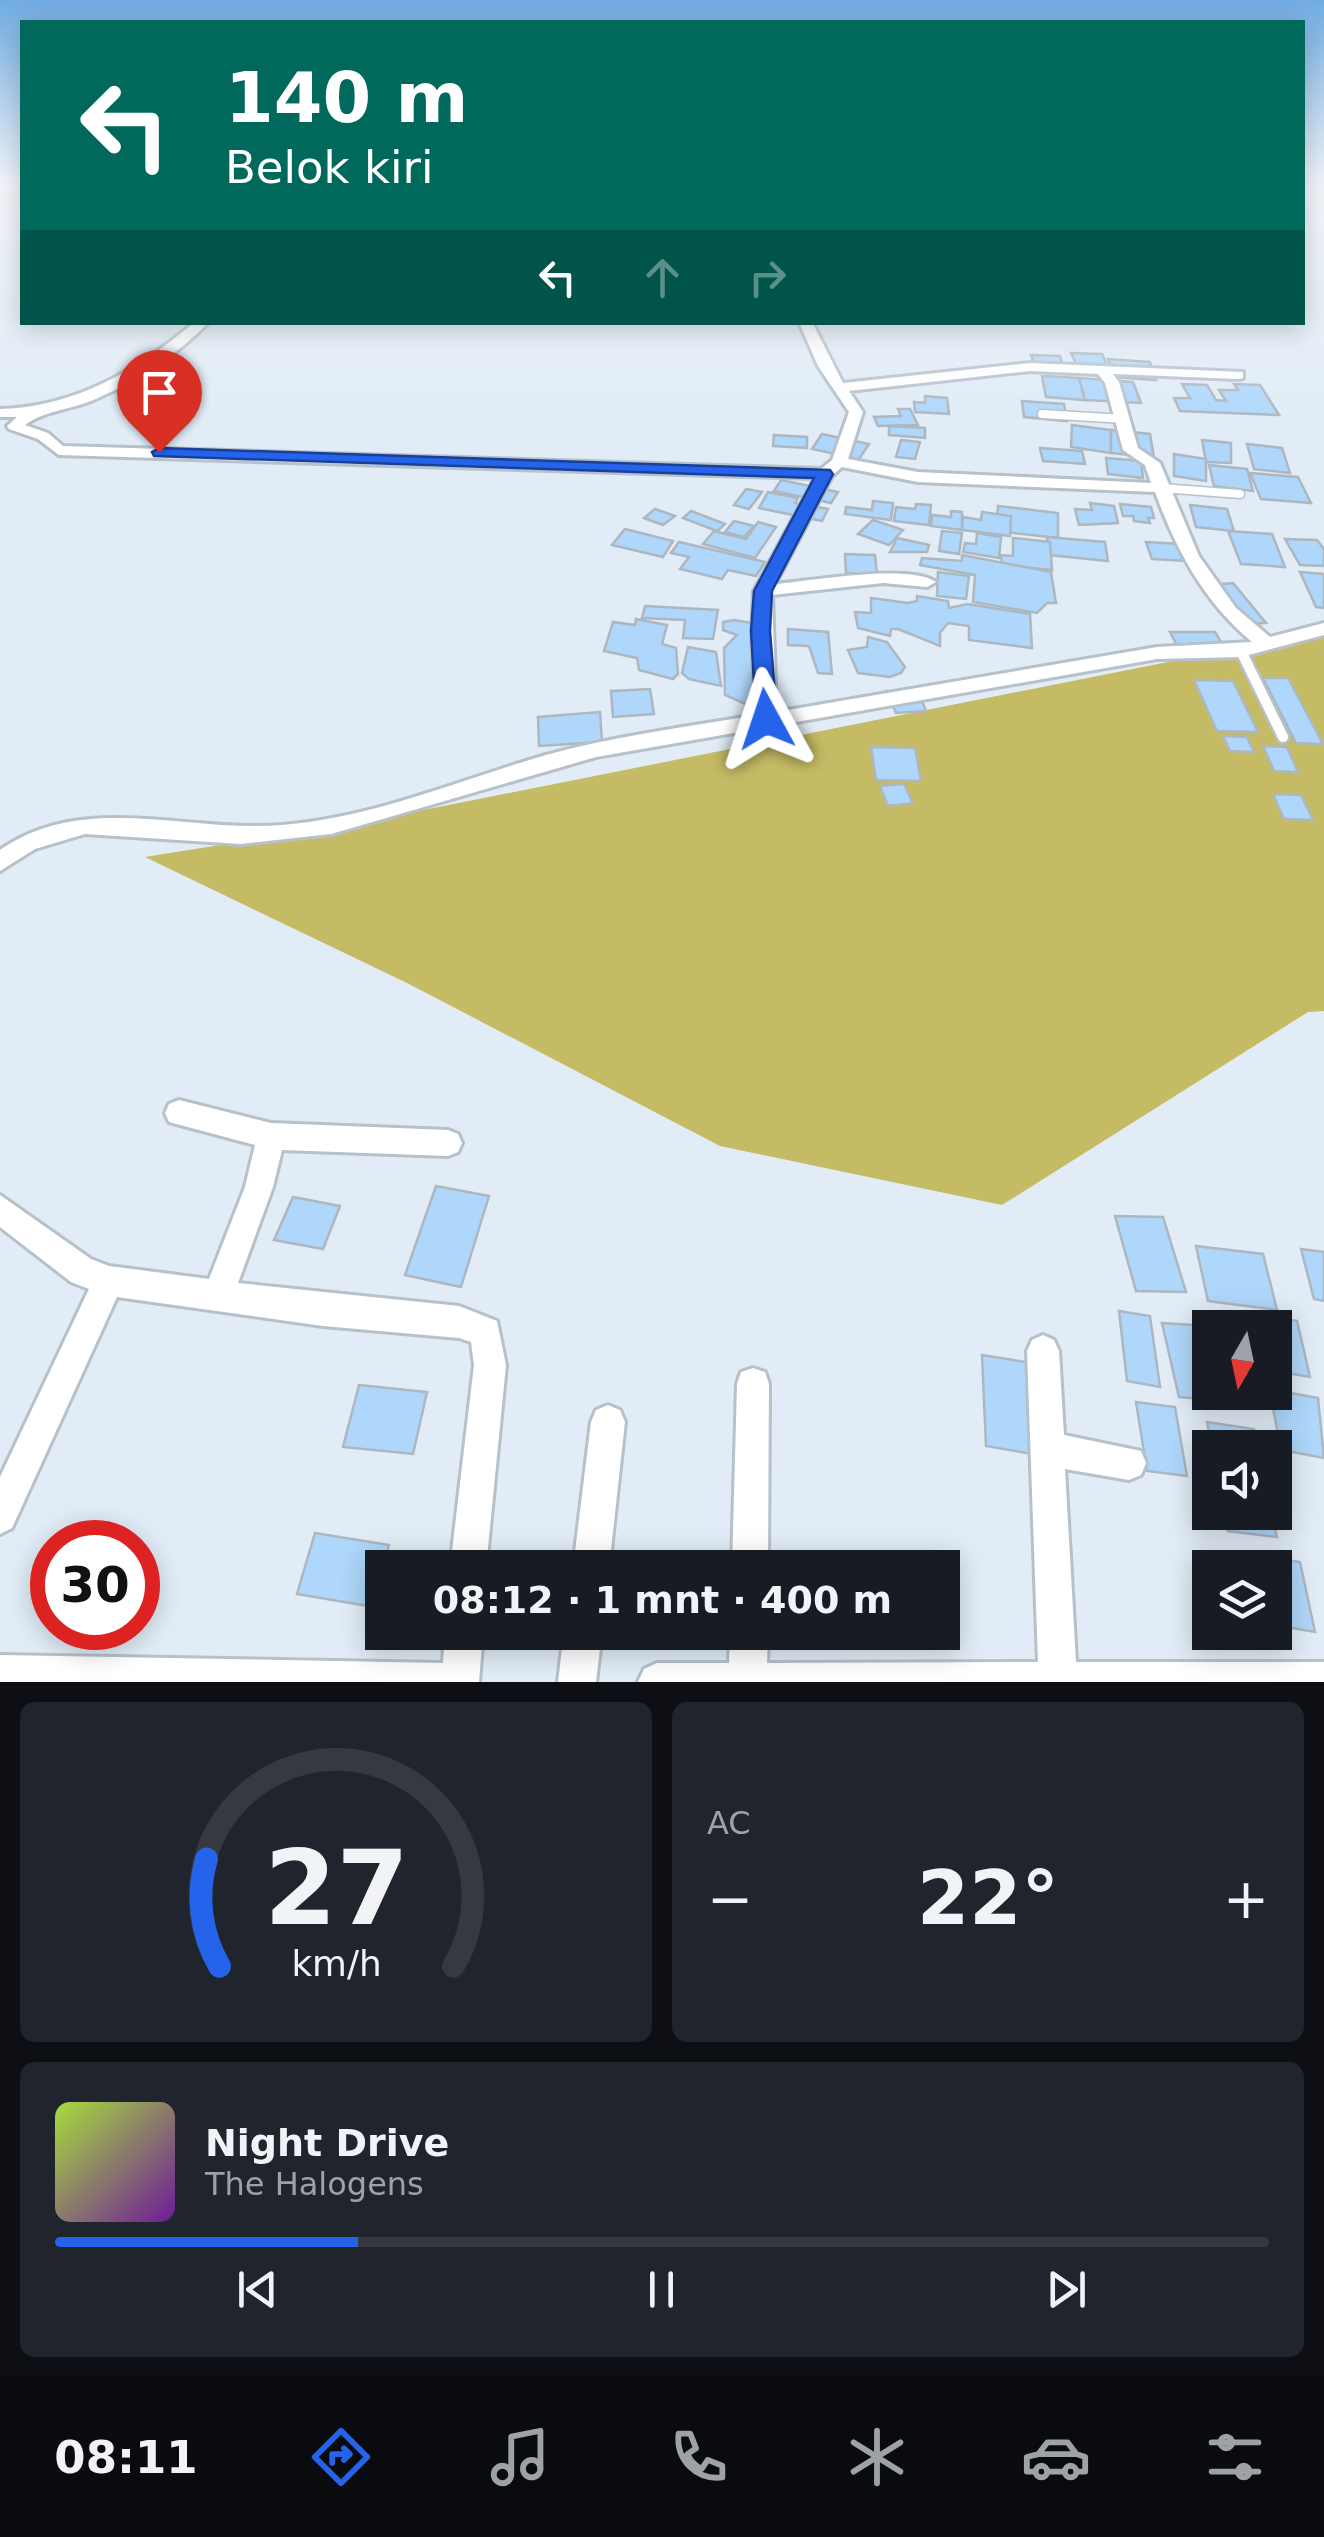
<!DOCTYPE html>
<html lang="id">
<head>
<meta charset="utf-8">
<style>
	:root { --surface:#171b24; --page:#20242c; --text:#f1f3f6; --muted:#9ea1a6; --line:#363941; --accent:#2563eb }
	body { margin:0; font-family:"DejaVu Sans",sans-serif; background:var(--page); color:var(--text); height:100vh; display:flex; flex-direction:column; font-size:38px; white-space:nowrap }
	* { box-sizing:border-box; margin:0 }
	p { font-size:32px; color:var(--muted) }
	.icon { flex:none; width:55px; height:55px; fill:none; stroke:currentColor; stroke-width:2; stroke-linecap:round; stroke-linejoin:round }
	.map { position:relative; height:1682px; overflow:hidden }
	.panel { display:flex; flex-direction:column; gap:20px; padding:20px; background:#0d0f14; flex:1 }
	.panel>* { flex:none }
	.top-card { position:absolute; left:20px; top:20px; width:1285px; height:305px; border-radius:0px; box-shadow:0 5px 25px #0003; background:#00695c; color:#fff; overflow:hidden }
	.needle { width:65px; rotate:189deg }
	.controls { position:absolute; left:1192px; top:1310px; display:grid; gap:20px }
	.controls a { display:grid; place-items:center; width:100px; height:100px; border-radius:0px; background:var(--surface); box-shadow:0 5px 25px #0003; font-size:50px }
	.speed { position:absolute; left:30px; top:1520px; display:flex; gap:20px; font-size:50px; font-weight:700; text-align:center }
	.speed>* { display:grid; place-content:center; width:130px; height:130px; border-radius:50%; background:var(--surface); box-shadow:0 5px 25px #0003; line-height:1 }
	.speed .limit { border:15px solid #d22; background:#fff; color:#111 }
	.pin { position:absolute; display:grid; place-items:center; width:85px; height:85px; color:#fff; margin:-102px -42px; border-radius:50% 50% 50% 0; rotate:-45deg; box-shadow:0 0 10px #0007 }
	.pin .icon { rotate:45deg }
	.me { position:absolute; width:110px; margin:-55px; rotate:355deg; stroke-linejoin:round; filter:drop-shadow(0 0 8px #0008) }
	.turn { display:flex; align-items:center; gap:35px; height:210px; padding:0 40px; font-size:45px }
	.turn .icon { width:130px; height:130px; stroke-width:2.5 }
	.turn b { display:block; font-size:70px; line-height:85px }
	.lanes { display:flex; align-items:center; height:95px; padding:0 40px; background:#0003; justify-content:center; gap:50px; direction:ltr }
	.lanes .off { opacity:.35 }
	.big { font-size:75px; font-weight:700; line-height:1.1 }
	.panel .tile { flex:1; display:flex; flex-direction:column; justify-content:center; gap:15px; min-width:0; padding:0 35px; border-radius:15px; background:var(--page) }
	.panel .dial { align-items:center; gap:0 }
	.dial svg { height:260px; overflow:visible; fill:none; stroke:var(--line); stroke-width:7; stroke-linecap:round; text-anchor:middle }
	.dial text { fill:var(--text); stroke:none }
	.song { display:flex; align-items:center; gap:30px }
	.cover { width:120px; height:120px; border-radius:15px; background:linear-gradient(135deg,hsl(80 70% 55%),hsl(280 70% 35%)) }
	.played { height:10px; border-radius:5px; background:linear-gradient(90deg,var(--accent) 25%,var(--line) 25%) }
	.keys { display:flex; justify-content:space-around; direction:ltr }
	.heat { display:flex; justify-content:space-between; align-items:center; font-size:55px; direction:ltr }
	.panel .tiles { flex:1; display:grid; gap:20px; grid-template-columns:1fr 1fr }
	.tile:last-child { grid-column:span 2 }
	.trip { position:absolute; left:365px; top:1550px; width:595px; height:100px; border-radius:0px; background:var(--surface); box-shadow:0 5px 25px #0003; font-weight:700; line-height:100px; text-align:center }
	.menu { display:flex; height:160px; justify-content:space-around; align-items:center; background:#090b0e; color:var(--muted) }
	.menu .icon { width:70px; height:70px }
	.menu .selected { color:var(--accent) }
	.menu b { font-size:45px; color:var(--text) }
	.map>svg:first-child { display:block }
	.forest { fill:#c6bb65 }
	.building { fill:#afd7fb; stroke:#adb7c0; stroke-width:2.5 }
	.lines { fill:none; stroke-linecap:round; stroke-linejoin:round }
	.lane-far1-casing { stroke:#b7c1ca; stroke-width:11 }
	.lane-casing { stroke:#b7c1ca; stroke-width:15 }
	.street-casing { stroke:#b7c1ca; stroke-width:6 }
	.lane-far1 { stroke:#fff; stroke-width:8 }
	.lane { stroke:#fff; stroke-width:10 }
	.street { fill:#fff; fill-rule:evenodd }
	.route { fill:#2563eb; stroke:#184099; stroke-width:2.5 }
</style>
</head>
<body>
<div class="map">
<svg width="1324" height="1682" viewBox="0 0 1324 1682">
	<rect width="100%" height="100%" fill="#e1ecf6"/>
	<polygon class="forest" points="1324,631 1324,1011 1308,1012 1002,1205 720,1146 407,983 145,857 358,823"/>
	<g class="building">
		<polygon points="1071,353 1102,354 1110,371 1079,370"/>
		<polygon points="1031,355 1060,356 1066,374 1037,372"/>
		<polygon points="1108,359 1150,362 1156,380 1114,377"/>
		<polygon points="1042,376 1079,378 1085,400 1046,397"/>
		<polygon points="1079,378 1133,382 1141,403 1085,400"/>
		<polygon points="1182,384 1207,385 1216,400 1226,401 1219,390 1238,390 1234,384 1260,385 1279,415 1180,411 1174,398 1190,398"/>
		<polygon points="925,396 947,398 949,414 915,412 914,402 925,403"/>
		<polygon points="1022,401 1064,404 1067,421 1024,417"/>
		<polygon points="898,409 910,409 918,425 878,426 874,417 901,416"/>
		<polygon points="1072,425 1111,430 1111,453 1071,447"/>
		<polygon points="889,426 925,428 925,438 889,435"/>
		<polygon points="1111,430 1150,434 1154,458 1111,453"/>
		<polygon points="822,434 869,444 859,459 812,449"/>
		<polygon points="774,435 807,437 807,448 773,446"/>
		<polygon points="901,440 920,442 915,459 896,457"/>
		<polygon points="1202,440 1231,443 1231,463 1206,462"/>
		<polygon points="1247,444 1282,448 1290,473 1254,469"/>
		<polygon points="1040,448 1082,451 1085,464 1043,461"/>
		<polygon points="1174,454 1206,459 1206,481 1174,476"/>
		<polygon points="1106,458 1141,461 1143,478 1108,474"/>
		<polygon points="1209,465 1247,469 1253,491 1214,486"/>
		<polygon points="1250,473 1298,477 1311,503 1261,499"/>
		<polygon points="781,480 838,492 831,503 774,491"/>
		<polygon points="746,489 762,492 749,509 734,505"/>
		<polygon points="768,492 798,498 795,503 828,509 822,521 759,508"/>
		<polygon points="873,501 893,503 891,520 845,514 846,507 872,510"/>
		<polygon points="1090,503 1114,506 1118,523 1079,525 1075,509 1092,510"/>
		<polygon points="916,504 931,505 929,525 894,521 896,507 915,509"/>
		<polygon points="1120,504 1151,507 1154,518 1148,518 1150,523 1134,521 1133,516 1123,516"/>
		<polygon points="1190,505 1227,509 1234,531 1196,527"/>
		<polygon points="998,506 1058,513 1058,538 996,531"/>
		<polygon points="655,509 675,516 663,525 644,518"/>
		<polygon points="691,511 725,524 717,531 683,518"/>
		<polygon points="951,511 962,512 962,530 931,526 932,515 951,517"/>
		<polygon points="982,512 1011,516 1010,536 962,530 963,517 981,520"/>
		<polygon points="873,520 903,530 889,545 858,534"/>
		<polygon points="734,521 754,526 744,537 725,532"/>
		<polygon points="758,522 776,527 755,558 703,544 714,531 746,539"/>
		<polygon points="625,529 673,541 663,557 612,545"/>
		<polygon points="942,531 962,533 959,554 939,551"/>
		<polygon points="1228,531 1272,534 1285,567 1241,564"/>
		<polygon points="977,533 1001,537 999,558 963,552 965,543 976,544"/>
		<polygon points="1047,537 1105,542 1108,561 1049,555"/>
		<polygon points="897,538 929,545 927,552 890,552"/>
		<polygon points="1013,538 1050,542 1052,570 1002,565 1001,555 1013,556"/>
		<polygon points="1285,539 1317,540 1324,549 1324,566 1300,565"/>
		<polygon points="679,542 765,562 756,576 728,570 722,579 680,569 689,557 671,553"/>
		<polygon points="1146,542 1180,544 1186,561 1152,559"/>
		<polygon points="845,554 875,555 877,574 846,573"/>
		<polygon points="962,555 1051,572 1056,603 1047,603 1037,613 973,602 975,575 920,565 922,558 962,561"/>
		<polygon points="938,572 969,576 966,599 937,596"/>
		<polygon points="1300,572 1324,574 1324,608 1316,607"/>
		<polygon points="1233,583 1266,623 1251,624 1240,610 1231,611 1210,585"/>
		<polygon points="917,596 948,601 949,608 967,604 1030,614 1032,648 969,640 969,626 948,623 940,633 940,646 898,629 891,629 890,636 858,628 855,612 871,613 871,598 908,603 917,601"/>
		<polygon points="645,606 718,610 713,639 683,638 685,620 642,618"/>
		<polygon points="636,619 667,625 662,644 676,648 678,674 673,679 639,670 637,658 604,651 613,622 635,625"/>
		<polygon points="734,620 769,626 767,705 750,706 725,695 724,648 737,635 723,630 723,622"/>
		<polygon points="788,629 828,632 832,674 818,673 809,646 788,645"/>
		<polygon points="1170,632 1215,632 1231,658 1184,659"/>
		<polygon points="868,637 887,642 905,667 901,673 890,677 858,673 848,650 867,647"/>
		<polygon points="688,647 716,652 721,686 689,679 682,673"/>
		<polygon points="1263,678 1288,678 1323,744 1296,743"/>
		<polygon points="1194,680 1233,681 1258,732 1217,731"/>
		<polygon points="650,689 654,714 613,717 611,691"/>
		<polygon points="886,691 918,691 926,711 896,713"/>
		<polygon points="600,712 602,742 539,746 538,717"/>
		<polygon points="1223,736 1247,737 1254,752 1230,751"/>
		<polygon points="1263,746 1287,747 1298,772 1274,771"/>
		<polygon points="871,747 915,748 921,781 876,780"/>
		<polygon points="904,784 913,803 888,806 880,786"/>
		<polygon points="1273,794 1301,795 1313,820 1284,819"/>
		<polygon points="436,1186 489,1196 461,1287 405,1275"/>
		<polygon points="293,1197 340,1206 323,1249 274,1240"/>
		<polygon points="1115,1216 1163,1217 1186,1292 1136,1291"/>
		<polygon points="1196,1246 1263,1254 1277,1310 1208,1301"/>
		<polygon points="1301,1249 1324,1252 1324,1301 1314,1299"/>
		<polygon points="1119,1311 1150,1316 1160,1387 1127,1381"/>
		<polygon points="1244,1314 1297,1321 1310,1377 1275,1371 1275,1328 1247,1328"/>
		<polygon points="1162,1323 1209,1326 1210,1392 1225,1392 1227,1401 1179,1397"/>
		<polygon points="982,1355 1026,1362 1032,1454 986,1446"/>
		<polygon points="359,1385 427,1392 413,1454 343,1447"/>
		<polygon points="1275,1390 1318,1398 1324,1458 1281,1450 1270,1392"/>
		<polygon points="1136,1402 1175,1407 1187,1476 1147,1471"/>
		<polygon points="1207,1422 1254,1429 1258,1448 1212,1448"/>
		<polygon points="1225,1512 1271,1512 1277,1537 1228,1531"/>
		<polygon points="315,1533 389,1545 374,1607 297,1594"/>
		<polygon points="1261,1556 1300,1562 1315,1632 1275,1625 1275,1568 1263,1568"/>
	</g>
	<g class="lines">
		<g class="lane-far1-casing">
			<g id="lane-far1">
				<polyline points="1042,414 1124,419"/>
				<polyline points="1161,488 1240,494"/>
			</g>
		</g>
		<g class="lane-casing">
			<polyline id="lane" points="1241,651 1283,737"/>
		</g>
		<g class="street-casing">
			<g id="street">
				<polygon points="1317,187 1324,187 1324,190 1318,189"/>
				<path d="M 195,322 L 209,322 C 176,356 134,383 91,401 C 68,410 44,411 25,425 L 48,433 L 63,446 L 821,469 L 832,460 L 849,412 L 818,366 L 799,322 L 812,322 L 843,383 L 1030,363 L 1243,372 L 1243,378 L 1238,379 L 1113,374 L 1119,382 L 1138,448 L 1160,463 L 1199,556 L 1236,608 L 1270,637 L 1324,623 L 1324,635 L 1241,657 L 1157,659 L 596,757 L 331,834 L 241,844 L 85,834 L 35,849 L 0,871 L 0,850 C 84,791 187,833 282,825 C 372,818 460,780 546,755 C 614,736 686,727 756,715 L 752,631 L 754,591 L 815,478 L 59,455 L 38,439 L 9,429 L 7,426 L 17,417 L 0,417 L 0,409 C 76,407 137,370 195,322 ZM 1030,371 L 1098,374 L 1105,383 L 1123,450 L 1145,465 L 1151,483 L 918,472 L 848,459 L 863,412 L 849,391 ZM 842,467 L 918,482 L 1155,492 C 1176,550 1204,602 1252,642 L 1157,647 L 776,712 L 772,595 L 883,583 L 927,587 L 936,582 C 910,563 810,581 775,584 L 832,476 Z"/>
				<polygon points="179,1100 271,1123 448,1130 458,1134 462,1143 458,1152 448,1156 282,1150 273,1187 238,1283 459,1306 497,1321 506,1365 486,1568 450,1568 474,1365 471,1342 459,1338 323,1326 117,1297 12,1528 0,1534 0,1477 89,1289 71,1282 0,1227 0,1195 91,1259 109,1266 209,1279 245,1187 255,1145 169,1122 165,1113 169,1104"/>
				<polygon points="1043,1335 1054,1340 1059,1351 1064,1435 1141,1451 1146,1463 1141,1475 1129,1480 1065,1469 1076,1662 1324,1662 1324,1682 638,1682 644,1669 657,1663 729,1663 730,1632 768,1632 767,1663 1038,1662 1027,1351 1032,1340"/>
				<polygon points="753,1368 765,1372 769,1384 768,1568 732,1568 737,1384 741,1372"/>
				<polygon points="608,1405 620,1410 625,1422 609,1568 573,1568 591,1422 596,1410"/>
				<polygon points="445,1632 483,1632 479,1682 0,1682 0,1655 443,1663"/>
				<polygon points="564,1632 602,1632 596,1682 558,1682"/>
			</g>
		</g>
		<use href="#lane-far1" class="lane-far1"/>
		<use href="#lane" class="lane"/>
		<use href="#street" class="street"/>
	</g>
	<linearGradient id="sky" x2="0" y2="1"><stop stop-color="#71ace2"/><stop offset="0.44" stop-color="#f2f6fb"/><stop offset="1" stop-color="#f2f6fb" stop-opacity="0"/></linearGradient>
	<rect width="1324" height="422" fill="url(#sky)"/>
	<polygon class="route" points="159,448 830,470 833,474 772,591 770,631 777,719 766,726 756,719 751,631 754,591 814,478 154,456 152,452"/>
</svg>
<div class="controls">
<a><svg class="needle" viewBox="-14 -14 28 28"><path d="M0-13l5 13h-10z" fill="#e53935"/><path d="M0 13l5-13h-10z" fill="#9ea1a6"/></svg></a>
<a><svg class="icon" aria-label="sound" viewBox="0 0 24 24"><path d="M4 9h4l5-4v14l-5-4H4zM17 9q2 3 0 6"/></svg></a>
<a><svg class="icon" aria-label="layers" viewBox="0 0 24 24"><path d="M12 4l9 5-9 5-9-5zM3 14l9 5 9-5"/></svg></a>
</div>
<div class="speed"><div class="limit">30</div></div>
<div class="pin" style="left:159px;top:452px;background:#d93025"><svg class="icon" aria-label="arrive" viewBox="0 0 24 24"><path d="M6 21V4h12l-3 4 3 4H6"/></svg></div>
<svg class="me" style="left:766px;top:719px" viewBox="-20 -20 40 40"><path d="M0-17L14 15 0 8-14 15z" fill="#2563eb" stroke="#fff" stroke-width="4"/></svg>
<div class="trip">08:12 · 1 mnt · 400 m</div>
<div class="top-card">
<div class="turn"><svg class="icon" aria-label="left" viewBox="0 0 24 24"><path d="M17 20v-9H6M10 6l-5 5 5 5"/></svg><div><b>140 m</b>Belok kiri</div></div>
<div class="lanes"><svg class="icon" aria-label="left" viewBox="0 0 24 24"><path d="M17 20v-9H6M10 6l-5 5 5 5"/></svg><svg class="icon off" aria-label="ahead" viewBox="0 0 24 24"><path d="M12 20V5M6 11l6-6 6 6"/></svg><svg class="icon off" aria-label="right" viewBox="0 0 24 24"><path d="M7 20v-9h11M14 6l5 5-5 5"/></svg></div>
</div>
</div>
<section class="panel">
<div class="tiles">
<div class="tile dial"><svg viewBox="0 0 100 80">
<path d="M14 69A42 42 0 1 1 86 69"/>
<path d="M14 69A42 42 0 0 1 10 36" stroke="#2563eb"/>
<text x="50" y="56" font-size="32" font-weight="700">27</text>
<text x="50" y="72" font-size="11">km/h</text>
</svg></div>
<div class="tile"><p>AC</p>
<div class="heat"><a>−</a><b class="big">22°</b><a>+</a></div>
</div>
<div class="tile">
<div class="song"><i class="cover"></i><div><b>Night Drive</b><p>The Halogens</p></div></div>
<div class="played"></div>
<div class="keys"><svg class="icon" aria-label="previous" viewBox="0 0 24 24"><path d="M18 5L8 12l10 7zM5 5v14"/></svg><svg class="icon" aria-label="pause" viewBox="0 0 24 24"><path d="M8 5v14M16 5v14"/></svg><svg class="icon" aria-label="next" viewBox="0 0 24 24"><path d="M6 5l10 7-10 7zM19 5v14"/></svg></div>
</div>
</div>
</section>
<nav class="menu">
<b>08:11</b>
<svg class="icon selected" aria-label="directions" viewBox="0 0 24 24"><path d="M12 3l9 9-9 9-9-9zM9 14v-3h6M13 9l2 2-2 2"/></svg>
<svg class="icon" aria-label="music" viewBox="0 0 24 24"><path d="M9 18V5l10-2v13"/><circle cx="6" cy="18" r="3"/><circle cx="16" cy="16" r="3"/></svg>
<svg class="icon" aria-label="phone" viewBox="0 0 24 24"><path d="M5 4h4l2 5-3 2q2 4 5 5l2-3 5 2v4C11 20 4 13 5 4z"/></svg>
<svg class="icon" aria-label="climate" viewBox="0 0 24 24"><path d="M12 3v18M4 7l16 10M4 17L20 7"/></svg>
<svg class="icon" aria-label="car" viewBox="0 0 24 24"><path d="M5 17H2v-5l4-1 3-4h7l3 4 3 1v5h-3M9 17h6M6 11h13"/><circle cx="7" cy="17" r="2"/><circle cx="17" cy="17" r="2"/></svg>
<svg class="icon" aria-label="filters" viewBox="0 0 24 24"><path d="M4 7h16M4 17h16"/><circle cx="9" cy="7" r="2"/><circle cx="15" cy="17" r="2"/></svg>
</nav>
</body>
</html>
